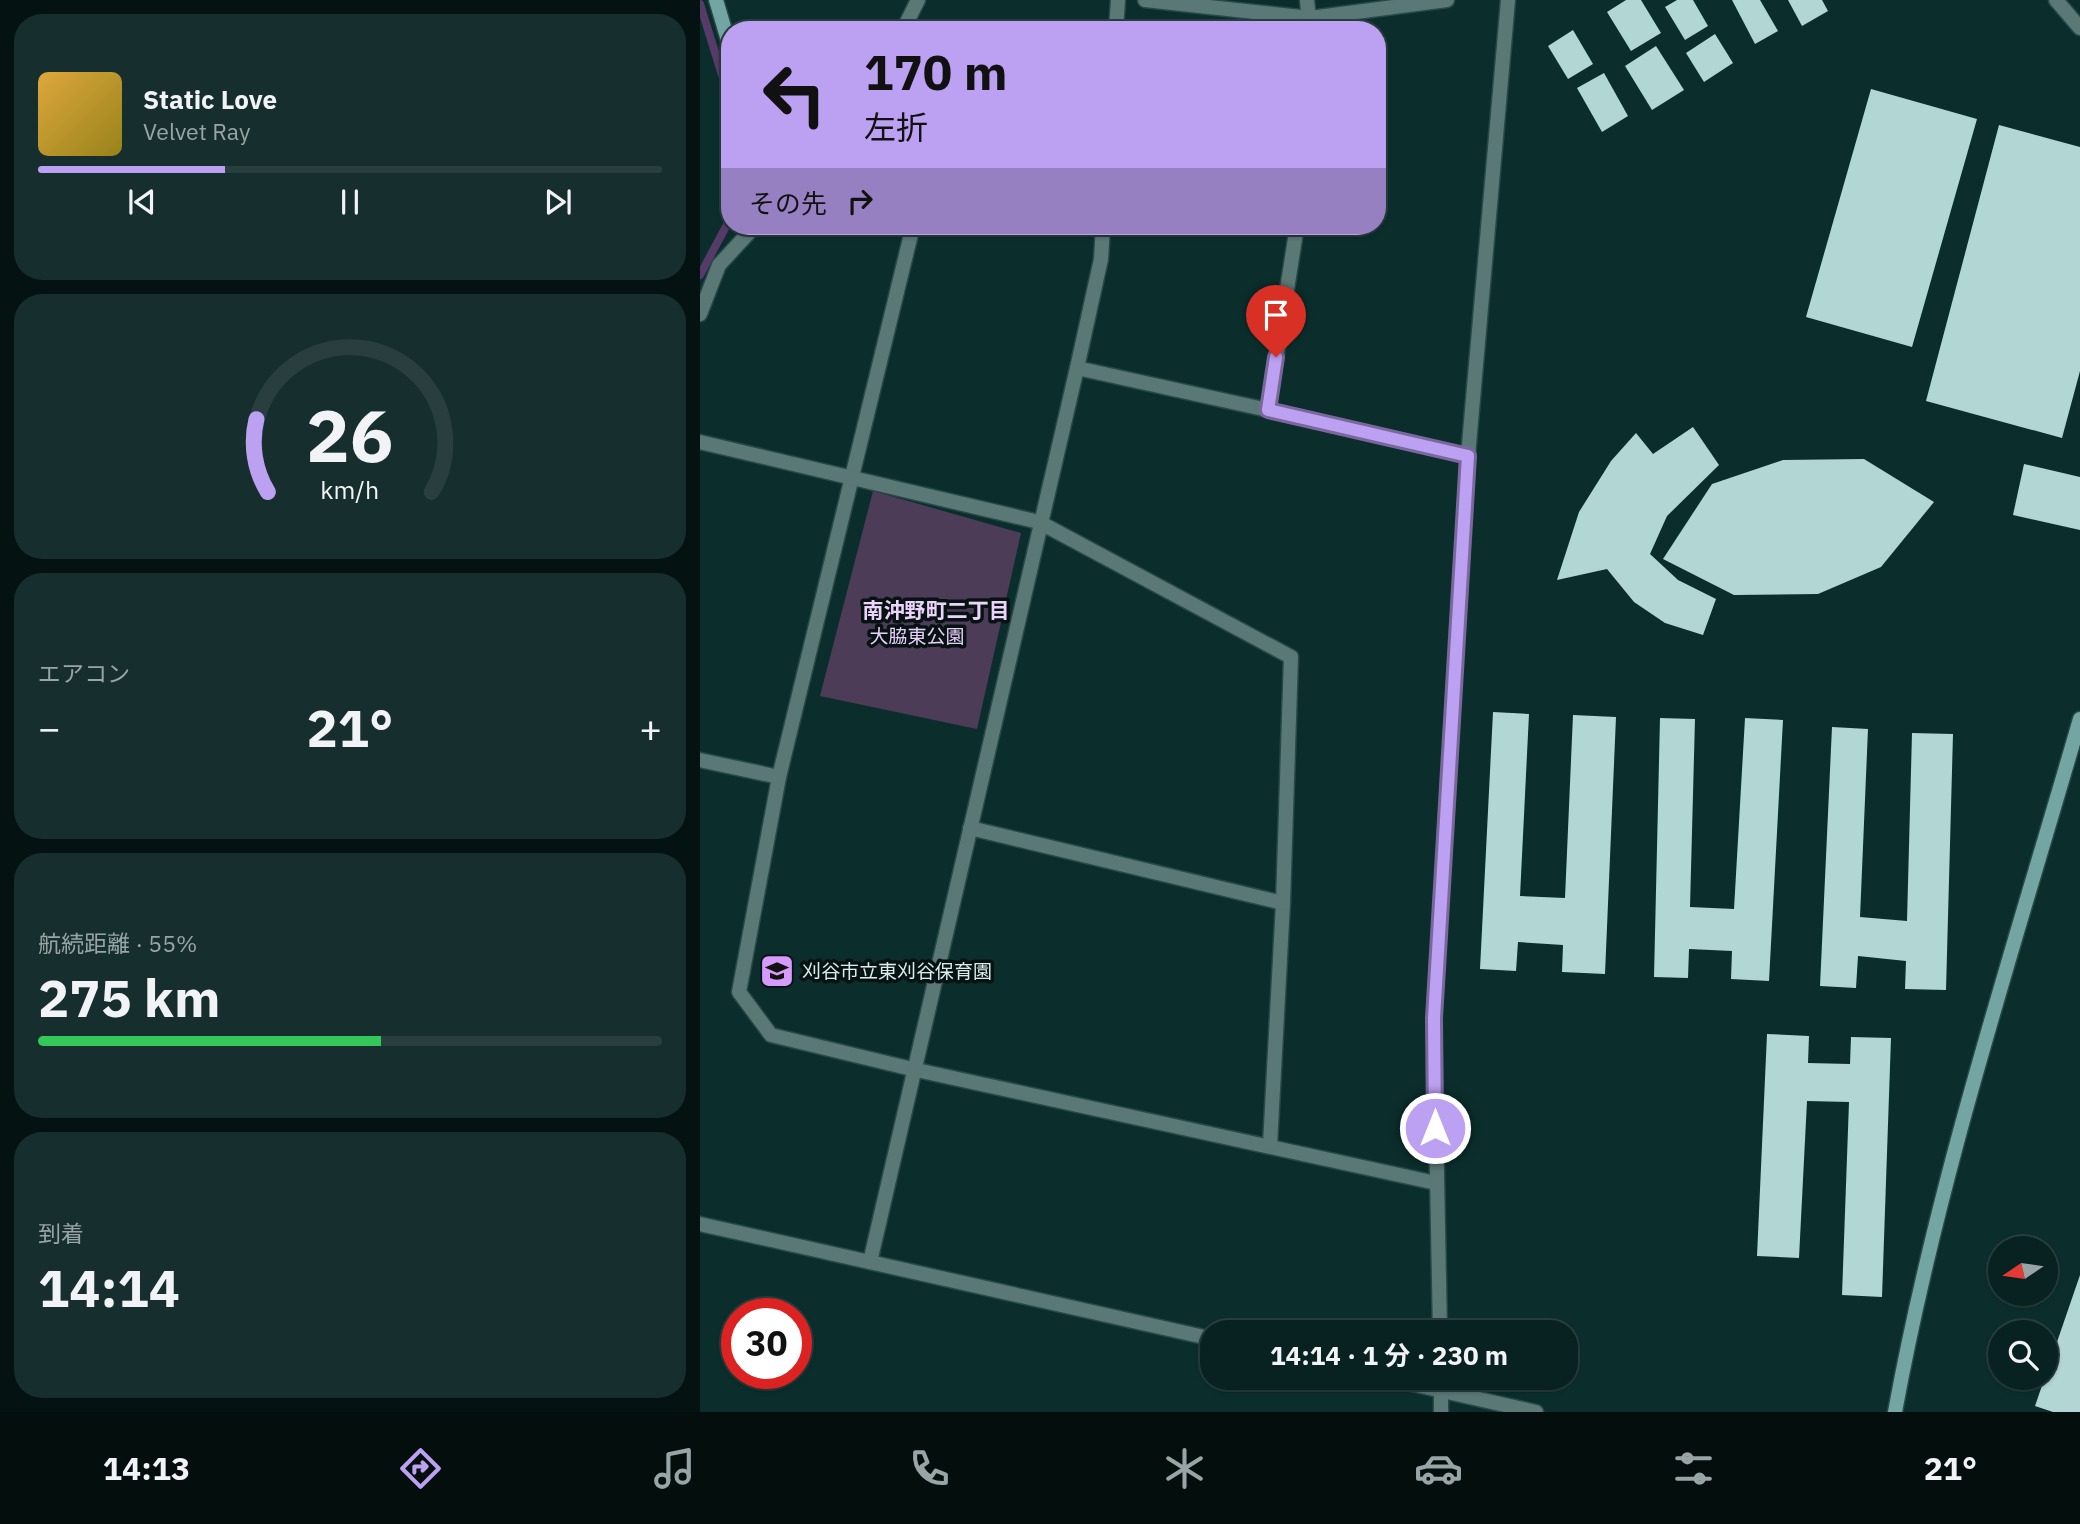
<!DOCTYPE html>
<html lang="ja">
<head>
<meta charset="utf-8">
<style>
	:root { --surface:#082221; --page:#162f2e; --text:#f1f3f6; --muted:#98a4a5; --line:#293f3f; --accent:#bca0f2 }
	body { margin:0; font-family:"IBM Plex Sans","Noto Sans JP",sans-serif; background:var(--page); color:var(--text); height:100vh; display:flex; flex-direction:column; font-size:26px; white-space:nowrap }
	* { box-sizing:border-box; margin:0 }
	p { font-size:23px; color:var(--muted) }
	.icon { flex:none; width:38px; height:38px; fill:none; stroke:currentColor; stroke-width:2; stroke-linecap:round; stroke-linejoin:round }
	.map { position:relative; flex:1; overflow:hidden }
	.panel { display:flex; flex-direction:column; gap:14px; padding:14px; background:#041312; width:700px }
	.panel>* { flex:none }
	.top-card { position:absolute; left:21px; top:21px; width:665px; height:214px; border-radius:28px; box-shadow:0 2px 5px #0004,0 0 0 2px var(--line); background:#bca0f2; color:#111; overflow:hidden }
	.needle { width:46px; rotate:257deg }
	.controls { position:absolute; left:1288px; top:1236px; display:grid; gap:14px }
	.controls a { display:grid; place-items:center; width:70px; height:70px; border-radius:50%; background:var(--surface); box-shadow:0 2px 5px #0004,0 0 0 2px var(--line); font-size:35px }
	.speed { position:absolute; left:21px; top:1298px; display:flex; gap:14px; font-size:35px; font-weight:700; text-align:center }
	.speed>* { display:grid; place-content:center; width:91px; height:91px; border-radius:50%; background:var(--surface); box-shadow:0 2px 5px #0004,0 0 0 2px var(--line); line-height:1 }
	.speed .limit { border:10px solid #d22; background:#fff; color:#111 }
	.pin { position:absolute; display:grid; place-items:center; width:60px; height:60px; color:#fff; margin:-72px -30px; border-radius:50% 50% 50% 0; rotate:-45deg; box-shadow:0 0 7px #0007 }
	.pin .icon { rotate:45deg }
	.me { position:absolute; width:77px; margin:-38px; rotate:0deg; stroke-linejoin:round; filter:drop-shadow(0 0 5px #0008) }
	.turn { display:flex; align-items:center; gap:24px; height:147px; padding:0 28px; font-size:32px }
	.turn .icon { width:91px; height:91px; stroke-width:2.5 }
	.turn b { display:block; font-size:49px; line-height:60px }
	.then { display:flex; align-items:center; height:66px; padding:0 28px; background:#0003; gap:14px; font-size:26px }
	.big { font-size:52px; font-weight:700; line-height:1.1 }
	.panel .card { flex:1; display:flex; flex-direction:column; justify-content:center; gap:10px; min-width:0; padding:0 24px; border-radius:28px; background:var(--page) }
	.panel .dial { align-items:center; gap:0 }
	.dial svg { height:182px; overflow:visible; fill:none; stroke:var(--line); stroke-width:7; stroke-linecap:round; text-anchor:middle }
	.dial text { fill:var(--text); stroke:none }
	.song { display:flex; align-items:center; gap:21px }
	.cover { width:84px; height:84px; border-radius:10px; background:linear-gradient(135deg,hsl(40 70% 55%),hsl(50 70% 35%)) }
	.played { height:7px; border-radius:4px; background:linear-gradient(90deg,var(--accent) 30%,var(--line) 30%) }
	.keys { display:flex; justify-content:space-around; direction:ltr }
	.heat { display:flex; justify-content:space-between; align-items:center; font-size:38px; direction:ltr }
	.charge { height:10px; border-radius:5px; background:linear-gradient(90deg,#34c759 55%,var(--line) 0) }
	.trip { position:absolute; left:500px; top:1320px; width:378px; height:70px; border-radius:28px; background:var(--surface); box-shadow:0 2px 5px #0004,0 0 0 2px var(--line); font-weight:700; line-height:70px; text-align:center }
	.tab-bar { display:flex; height:112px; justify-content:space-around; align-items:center; background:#030e0d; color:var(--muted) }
	.tab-bar .icon { width:49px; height:49px }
	.tab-bar .selected { color:var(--accent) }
	.tab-bar b { font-size:32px; color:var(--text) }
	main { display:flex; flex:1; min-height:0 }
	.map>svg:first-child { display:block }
	.green { fill:#4d3c58 }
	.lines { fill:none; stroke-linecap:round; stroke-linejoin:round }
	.stream { stroke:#563a67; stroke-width:8 }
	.building { fill:#b1d6d3 }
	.street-casing { stroke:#284947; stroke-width:17 }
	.secondary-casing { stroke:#284947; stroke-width:17 }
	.street { stroke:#597876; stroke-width:14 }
	.secondary { stroke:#73a6a3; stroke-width:14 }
	.route-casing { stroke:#7a689d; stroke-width:18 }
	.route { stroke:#bca0f2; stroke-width:12 }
	.labels { text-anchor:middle; stroke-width:7; stroke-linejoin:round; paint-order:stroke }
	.park-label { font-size:19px; fill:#e8cefa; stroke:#061312 }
	.poi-label { font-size:19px; fill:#dbedec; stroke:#061312; text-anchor:start }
	.neighbourhood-label { font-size:21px; font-weight:bold; fill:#ebd3fb; stroke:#061312 }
</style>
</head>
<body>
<main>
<section class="panel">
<div class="card">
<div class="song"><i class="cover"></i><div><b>Static Love</b><p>Velvet Ray</p></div></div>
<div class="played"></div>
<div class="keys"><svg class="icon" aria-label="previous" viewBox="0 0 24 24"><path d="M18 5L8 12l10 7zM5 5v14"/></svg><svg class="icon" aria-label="pause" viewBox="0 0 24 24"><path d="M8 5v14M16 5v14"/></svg><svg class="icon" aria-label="next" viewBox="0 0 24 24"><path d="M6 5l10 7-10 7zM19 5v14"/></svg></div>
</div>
<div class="card dial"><svg viewBox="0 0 100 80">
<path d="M14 69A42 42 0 1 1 86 69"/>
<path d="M14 69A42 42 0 0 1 9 37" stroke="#bca0f2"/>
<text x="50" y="56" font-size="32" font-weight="700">26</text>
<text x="50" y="72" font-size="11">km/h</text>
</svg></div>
<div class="card"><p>エアコン</p>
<div class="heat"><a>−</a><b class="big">21°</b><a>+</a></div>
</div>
<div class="card"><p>航続距離 · 55%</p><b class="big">275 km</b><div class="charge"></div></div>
<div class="card"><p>到着</p><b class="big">14:14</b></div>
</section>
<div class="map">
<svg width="1380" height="1412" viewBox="0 0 1380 1412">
	<rect width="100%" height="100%" fill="#0b2e2c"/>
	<polygon class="green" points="173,491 321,533 277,729 120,696"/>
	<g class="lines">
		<g class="stream">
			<polyline points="0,4 30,101"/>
			<polyline points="0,275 30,219"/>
		</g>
	</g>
	<g class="building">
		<polygon points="926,0 941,0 961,33 931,51 907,12"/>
		<polygon points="977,0 993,0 1008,26 985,40 965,7"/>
		<polygon points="1032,0 1060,0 1078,31 1055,44"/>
		<polygon points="1088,0 1122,0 1128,11 1102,26"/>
		<polygon points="873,30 893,64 868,79 848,46"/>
		<polygon points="1015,34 1033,63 1004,82 986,53"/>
		<polygon points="956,46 984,90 952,110 925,66"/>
		<polygon points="904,73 928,116 902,132 877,88"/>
		<polygon points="1171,89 1277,119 1212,347 1106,317"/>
		<polygon points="1299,125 1380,147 1380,371 1362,438 1226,401"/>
		<polygon points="993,427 1019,465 967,516 950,554 978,580 1016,599 1003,635 965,623 934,602 907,569 857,580 879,512 911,461 936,433 953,454"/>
		<polygon points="1164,459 1234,502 1181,567 1118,594 1034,595 963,559 1012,484 1083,460"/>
		<polygon points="1324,464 1380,477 1380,530 1313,515"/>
		<polygon points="793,712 829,714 820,896 865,898 873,715 916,717 905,974 862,972 863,945 818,942 816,971 780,969"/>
		<polygon points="960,718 995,719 990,907 1034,909 1045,718 1083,720 1069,981 1031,979 1032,951 989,949 988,978 954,977"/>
		<polygon points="1132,727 1168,729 1160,917 1207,921 1212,733 1253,734 1246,990 1205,989 1206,961 1158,956 1156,988 1120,986"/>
		<polygon points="1067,1034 1109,1036 1108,1063 1150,1064 1151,1037 1191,1038 1182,1297 1142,1295 1149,1102 1107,1101 1099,1258 1057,1256"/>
		<polygon points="1380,1275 1380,1412 1353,1412 1335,1406"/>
	</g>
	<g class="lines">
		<g class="street-casing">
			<g id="street">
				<polyline points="445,0 610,18 747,0"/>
				<polyline points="607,0 610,30"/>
				<polyline points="1356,0 1380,28"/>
				<polyline points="203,30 218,0"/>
				<polyline points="416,30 418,0"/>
				<polyline points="213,226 79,777 39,992 71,1035 212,1069 736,1183"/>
				<polyline points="0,314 19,265 55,226"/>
				<polyline points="377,368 568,410 597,226"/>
				<polyline points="568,410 768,456"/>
				<polyline points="0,442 339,522 591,657 583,903 570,1145"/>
				<polyline points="0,760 79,777"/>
				<polyline points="270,828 583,903"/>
				<polyline points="0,1224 513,1339"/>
				<polyline points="170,1262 377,368 401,259 403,226"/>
				<polyline points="740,1332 734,1018 768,456 808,0"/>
				<polyline points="681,1377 836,1412"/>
				<polyline points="741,1377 741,1412"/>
			</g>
		</g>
		<g class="secondary-casing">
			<g id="secondary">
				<polyline points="16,0 30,47"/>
				<path d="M 1195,1412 C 1238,1177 1314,948 1380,719"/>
			</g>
		</g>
		<use href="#street" class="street"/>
		<use href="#secondary" class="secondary"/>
	</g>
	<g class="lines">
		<g class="route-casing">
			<polyline id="route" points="576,357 568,410 768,456 734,1018 735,1128"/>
		</g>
		<use href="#route" class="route"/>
	</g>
	<defs>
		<g id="school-square" transform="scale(1.75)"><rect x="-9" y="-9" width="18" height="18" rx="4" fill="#d69bfa" stroke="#061312"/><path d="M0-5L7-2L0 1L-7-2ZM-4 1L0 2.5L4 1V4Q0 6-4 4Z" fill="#111"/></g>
	</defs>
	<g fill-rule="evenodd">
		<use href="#school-square" x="77" y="971"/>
	</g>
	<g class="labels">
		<g class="park-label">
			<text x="217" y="643">大脇東公園</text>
		</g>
		<g class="poi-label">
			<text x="102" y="978">刈谷市立東刈谷保育園</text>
		</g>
		<g class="neighbourhood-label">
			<text x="236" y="618">南沖野町二丁目</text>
		</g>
	</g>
</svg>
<div class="controls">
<a><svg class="needle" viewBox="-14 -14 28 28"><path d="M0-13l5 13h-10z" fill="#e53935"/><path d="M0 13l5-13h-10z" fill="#98a4a5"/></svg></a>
<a><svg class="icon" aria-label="search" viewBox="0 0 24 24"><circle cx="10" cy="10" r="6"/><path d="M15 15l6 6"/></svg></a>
</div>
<div class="speed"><div class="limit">30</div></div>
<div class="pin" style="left:576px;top:357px;background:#d93025"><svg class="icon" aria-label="arrive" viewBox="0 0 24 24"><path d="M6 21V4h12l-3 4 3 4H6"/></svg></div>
<svg class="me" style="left:735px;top:1128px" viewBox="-20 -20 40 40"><circle r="17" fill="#bca0f2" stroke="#fff" stroke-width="3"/><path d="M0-11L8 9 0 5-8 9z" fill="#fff"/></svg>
<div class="trip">14:14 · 1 分 · 230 m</div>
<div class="top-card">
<div class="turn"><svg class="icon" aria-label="left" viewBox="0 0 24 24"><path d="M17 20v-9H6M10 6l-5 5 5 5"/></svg><div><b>170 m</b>左折</div></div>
<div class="then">その先<svg class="icon" aria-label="right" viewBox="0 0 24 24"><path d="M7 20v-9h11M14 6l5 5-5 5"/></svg></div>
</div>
</div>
</main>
<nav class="tab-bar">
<b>14:13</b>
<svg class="icon selected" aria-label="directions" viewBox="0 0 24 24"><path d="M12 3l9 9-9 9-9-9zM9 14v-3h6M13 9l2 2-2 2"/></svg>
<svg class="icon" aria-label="music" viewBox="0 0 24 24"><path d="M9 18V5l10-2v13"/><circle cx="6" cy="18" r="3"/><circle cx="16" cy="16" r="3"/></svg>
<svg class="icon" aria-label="phone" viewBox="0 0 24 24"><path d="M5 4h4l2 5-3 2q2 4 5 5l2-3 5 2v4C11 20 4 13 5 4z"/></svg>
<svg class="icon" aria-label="climate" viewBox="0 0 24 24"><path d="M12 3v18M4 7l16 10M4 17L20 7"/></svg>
<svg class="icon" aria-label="car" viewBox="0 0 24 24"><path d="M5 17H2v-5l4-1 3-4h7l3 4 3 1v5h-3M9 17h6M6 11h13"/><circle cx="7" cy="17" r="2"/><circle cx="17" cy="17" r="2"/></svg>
<svg class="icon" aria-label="filters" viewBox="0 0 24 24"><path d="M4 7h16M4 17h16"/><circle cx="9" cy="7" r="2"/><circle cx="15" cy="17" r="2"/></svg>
<b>21°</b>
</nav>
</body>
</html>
